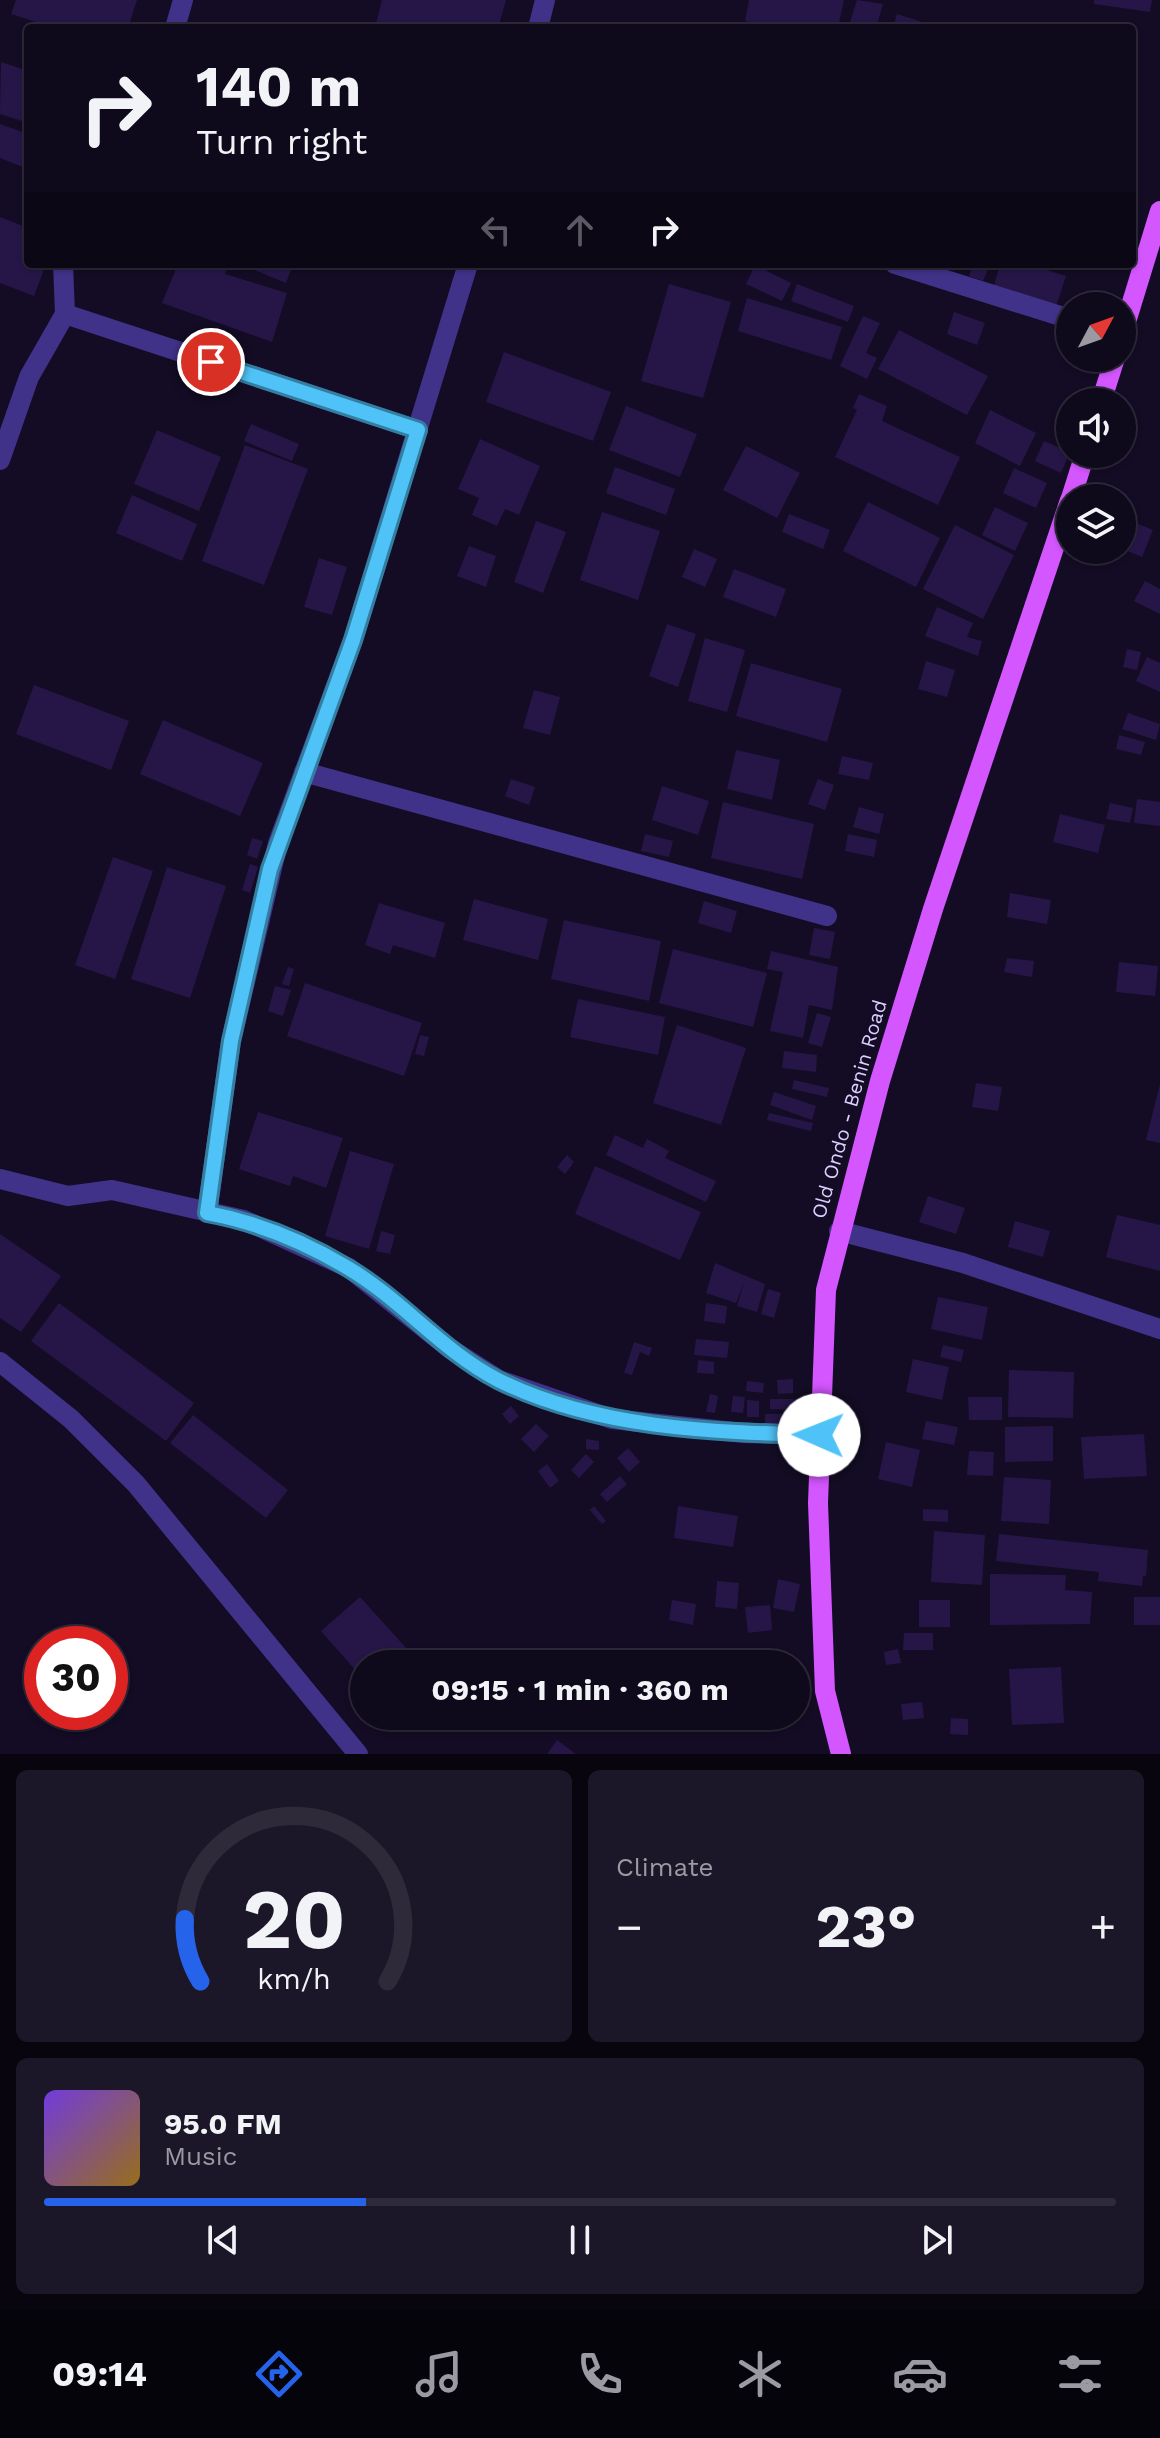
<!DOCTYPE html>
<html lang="en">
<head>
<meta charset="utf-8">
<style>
	:root { --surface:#0e091b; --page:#1c1728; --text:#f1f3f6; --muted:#9b9aa3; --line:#2e2a3a; --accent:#2563eb }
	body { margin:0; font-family:"Work Sans",sans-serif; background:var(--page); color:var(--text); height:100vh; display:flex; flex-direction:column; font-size:30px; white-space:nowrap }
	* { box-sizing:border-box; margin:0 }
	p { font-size:26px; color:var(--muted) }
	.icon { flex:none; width:44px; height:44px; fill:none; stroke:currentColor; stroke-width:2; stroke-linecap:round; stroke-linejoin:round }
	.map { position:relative; height:1754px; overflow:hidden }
	.panel { display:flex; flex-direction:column; gap:16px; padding:16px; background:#08050f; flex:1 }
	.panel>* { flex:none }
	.guide { position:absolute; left:24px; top:24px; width:1112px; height:244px; border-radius:8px; box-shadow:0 2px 6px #0004,0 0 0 2px var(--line); background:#0e091b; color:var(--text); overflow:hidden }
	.needle { width:52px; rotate:49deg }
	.tools { position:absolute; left:1056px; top:292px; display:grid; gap:16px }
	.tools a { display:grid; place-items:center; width:80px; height:80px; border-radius:50%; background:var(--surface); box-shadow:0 2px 6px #0004,0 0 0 2px var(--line); font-size:40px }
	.speed { position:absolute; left:24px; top:1626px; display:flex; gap:16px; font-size:40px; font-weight:700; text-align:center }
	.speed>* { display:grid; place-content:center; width:104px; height:104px; border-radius:50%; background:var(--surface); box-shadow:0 2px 6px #0004,0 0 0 2px var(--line); line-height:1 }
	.speed .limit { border:12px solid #d22; background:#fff; color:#111 }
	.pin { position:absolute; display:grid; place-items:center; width:68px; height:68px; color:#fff; margin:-34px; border:4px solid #fff; border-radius:50%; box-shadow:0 2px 8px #0007 }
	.me { position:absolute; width:88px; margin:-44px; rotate:271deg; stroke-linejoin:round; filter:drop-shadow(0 0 6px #0008) }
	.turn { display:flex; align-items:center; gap:28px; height:168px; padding:0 40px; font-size:36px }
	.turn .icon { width:104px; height:104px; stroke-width:2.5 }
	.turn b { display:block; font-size:56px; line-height:68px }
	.lanes { display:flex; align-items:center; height:76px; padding:0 40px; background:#0003; justify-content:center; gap:40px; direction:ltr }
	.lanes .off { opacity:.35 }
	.big { font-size:60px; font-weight:700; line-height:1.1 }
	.panel .tile { flex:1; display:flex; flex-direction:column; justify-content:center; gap:12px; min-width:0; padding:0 28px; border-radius:12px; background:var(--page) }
	.panel .dial { align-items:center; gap:0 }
	.dial svg { height:208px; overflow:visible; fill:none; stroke:var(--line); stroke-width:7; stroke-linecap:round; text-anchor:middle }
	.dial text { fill:var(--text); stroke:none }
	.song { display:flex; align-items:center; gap:24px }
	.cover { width:96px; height:96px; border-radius:12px; background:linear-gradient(135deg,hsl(260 70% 55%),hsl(40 70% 35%)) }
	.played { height:8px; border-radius:4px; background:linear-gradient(90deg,var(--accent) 30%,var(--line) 30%) }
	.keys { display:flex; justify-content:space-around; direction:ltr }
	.heat { display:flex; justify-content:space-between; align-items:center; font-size:44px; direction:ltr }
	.panel .tiles { flex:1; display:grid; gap:16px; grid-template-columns:1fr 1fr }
	.tile:last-child { grid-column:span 2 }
	.trip { position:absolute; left:350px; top:1650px; width:460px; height:80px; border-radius:40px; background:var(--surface); box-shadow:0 2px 6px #0004,0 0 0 2px var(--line); font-weight:700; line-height:80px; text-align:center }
	.tabs { display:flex; height:128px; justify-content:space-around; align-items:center; background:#06040b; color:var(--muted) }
	.tabs .icon { width:56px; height:56px }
	.tabs .active { color:var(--accent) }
	.tabs b { font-size:36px; color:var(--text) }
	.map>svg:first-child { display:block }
	.building { fill:#261647 }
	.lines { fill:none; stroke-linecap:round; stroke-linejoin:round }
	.minor { stroke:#403288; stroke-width:20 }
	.major { stroke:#d456ff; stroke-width:20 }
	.route-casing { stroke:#337fa1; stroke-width:20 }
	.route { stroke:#4fc3f7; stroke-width:14 }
	.labels { text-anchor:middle; stroke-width:8; stroke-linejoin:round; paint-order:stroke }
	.street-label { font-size:20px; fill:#dacfff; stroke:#130c24 }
</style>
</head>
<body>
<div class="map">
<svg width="1160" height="1754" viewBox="0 0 1160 1754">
	<rect width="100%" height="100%" fill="#130c24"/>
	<g class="building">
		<polygon points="16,0 137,0 128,28 54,28 11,14"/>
		<polygon points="382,0 506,0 498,28 375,28"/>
		<polygon points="749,0 844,0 838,28 774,28 745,21"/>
		<polygon points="857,0 883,4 876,28 848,28"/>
		<polygon points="1094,0 1152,0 1150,12 1094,4"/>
		<polygon points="897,14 938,27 938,28 893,28"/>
		<polygon points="1,62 28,71 28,123 0,114"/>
		<polygon points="0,124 28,134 28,169 0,158"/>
		<polygon points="0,217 28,228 28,264 46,264 34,296 0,283"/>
		<polygon points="178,264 229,264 225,274 287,293 272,342 162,303"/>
		<polygon points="248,264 293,264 286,283 247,267"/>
		<polygon points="973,264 990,264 983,281 969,276"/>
		<polygon points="1000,264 1028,264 1066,276 1056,306 994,286"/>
		<polygon points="755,265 791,283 782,301 746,284"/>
		<polygon points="669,284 731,302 703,398 641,381"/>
		<polygon points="797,284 854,306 848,322 791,301"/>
		<polygon points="747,298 842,327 831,360 738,331"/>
		<polygon points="954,312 985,323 977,345 947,334"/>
		<polygon points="863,316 880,323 866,353 877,358 867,379 840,366"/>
		<polygon points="899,330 988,376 967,415 878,369"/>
		<polygon points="504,352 611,392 593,441 486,402"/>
		<polygon points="859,394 887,406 882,421 960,457 938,505 835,457 857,410 853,408"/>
		<polygon points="626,406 697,434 680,477 609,450"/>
		<polygon points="990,410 1036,433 1020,466 975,443"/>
		<polygon points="251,424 299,444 292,461 244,441"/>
		<polygon points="157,430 221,457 199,511 134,484"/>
		<polygon points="480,439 540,466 519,515 505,509 497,526 472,515 479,498 458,489"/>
		<polygon points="1044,441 1070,452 1061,473 1035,461"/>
		<polygon points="245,445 308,469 264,585 202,561"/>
		<polygon points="746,446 800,473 777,518 723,490"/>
		<polygon points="615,467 675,489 666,515 606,493"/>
		<polygon points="1014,468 1047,483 1036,508 1003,493"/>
		<polygon points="132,495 197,524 182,561 116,533"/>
		<polygon points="868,502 940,538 916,587 843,551"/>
		<polygon points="995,507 1028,523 1015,551 982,535"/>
		<polygon points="602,512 660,531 638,600 580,580"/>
		<polygon points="789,514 830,530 823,549 782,532"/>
		<polygon points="536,521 566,532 543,593 514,582"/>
		<polygon points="1136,523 1153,530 1142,557 1125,550"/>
		<polygon points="955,525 1014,555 983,619 923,589"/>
		<polygon points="469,546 496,556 486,587 457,576"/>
		<polygon points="694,549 717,559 705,587 682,577"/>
		<polygon points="319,558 347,567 332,615 304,607"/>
		<polygon points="734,569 786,589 776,617 723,597"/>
		<polygon points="1145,581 1160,589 1160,614 1134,601"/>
		<polygon points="937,607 973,623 967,637 982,641 978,656 925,636"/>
		<polygon points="667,624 696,634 678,687 649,676"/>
		<polygon points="705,638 745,650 727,712 688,701"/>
		<polygon points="1127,649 1141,652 1137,670 1123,667"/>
		<polygon points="1147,657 1160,663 1160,692 1136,681"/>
		<polygon points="926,661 955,670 947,697 918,689"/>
		<polygon points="751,663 842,689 827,742 736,716"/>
		<polygon points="34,685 129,721 111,770 16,734"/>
		<polygon points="534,690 560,697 550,735 523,728"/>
		<polygon points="1128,713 1160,724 1156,740 1122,729"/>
		<polygon points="163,720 263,763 240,816 140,774"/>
		<polygon points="1119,735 1145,742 1141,755 1116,749"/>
		<polygon points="736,750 780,760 772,800 727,789"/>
		<polygon points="842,756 873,763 869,780 838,774"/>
		<polygon points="511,779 535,787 529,805 505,796"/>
		<polygon points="818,779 834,785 825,810 808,804"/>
		<polygon points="662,786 709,801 698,835 652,820"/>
		<polygon points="1137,799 1160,802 1160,826 1134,823"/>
		<polygon points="723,802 814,824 802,879 711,858"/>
		<polygon points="1110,803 1133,808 1130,823 1106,819"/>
		<polygon points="859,807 884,814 879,834 853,827"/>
		<polygon points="1060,814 1105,825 1098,853 1053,842"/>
		<polygon points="645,834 673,841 669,857 641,851"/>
		<polygon points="848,834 877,840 874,857 845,851"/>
		<polygon points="252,838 263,841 257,859 247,855"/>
		<polygon points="113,857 153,871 115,979 75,965"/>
		<polygon points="250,864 258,867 250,893 242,890"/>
		<polygon points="167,867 226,886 190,998 131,979"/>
		<polygon points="1010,893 1051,900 1047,924 1007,917"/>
		<polygon points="474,899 548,919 538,960 463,940"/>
		<polygon points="704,901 737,911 731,933 698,923"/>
		<polygon points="379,903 445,923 435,958 393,945 390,954 365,945"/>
		<polygon points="564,920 661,941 649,1001 551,979"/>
		<polygon points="814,928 835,932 830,959 809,955"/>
		<polygon points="673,949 767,973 753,1027 659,1003"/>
		<polygon points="771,951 838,967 832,1010 809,1005 803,1038 770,1031 783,972 767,969"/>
		<polygon points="1007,958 1034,961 1032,977 1004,972"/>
		<polygon points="1119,962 1158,966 1155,996 1116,992"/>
		<polygon points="288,967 294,969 289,986 282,984"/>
		<polygon points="305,983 422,1023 404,1076 287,1036"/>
		<polygon points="275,986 291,990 283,1016 268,1011"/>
		<polygon points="578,999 665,1017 658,1055 570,1037"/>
		<polygon points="817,1013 831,1017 822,1047 808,1043"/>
		<polygon points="677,1025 746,1048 721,1125 653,1103"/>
		<polygon points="420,1035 429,1037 424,1056 415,1054"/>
		<polygon points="784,1051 817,1055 816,1072 782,1068"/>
		<polygon points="794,1080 829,1088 827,1097 792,1089"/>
		<polygon points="976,1083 1002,1087 998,1111 972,1107"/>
		<polygon points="1160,1084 1160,1143 1146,1140"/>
		<polygon points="774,1092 816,1106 812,1120 770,1105"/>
		<polygon points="258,1112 343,1138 326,1188 293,1176 290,1186 239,1169"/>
		<polygon points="769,1113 813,1123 811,1131 767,1120"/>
		<polygon points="615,1135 643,1148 647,1139 669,1151 665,1158 716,1181 706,1202 606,1155"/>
		<polygon points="350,1151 394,1164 369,1249 325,1236"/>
		<polygon points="567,1155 574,1162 565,1174 557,1167"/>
		<polygon points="595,1166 701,1212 680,1260 575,1214"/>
		<polygon points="928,1196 965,1208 956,1234 919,1222"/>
		<polygon points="1117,1215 1160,1225 1160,1271 1106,1257"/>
		<polygon points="1015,1221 1050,1231 1043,1257 1008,1247"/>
		<polygon points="381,1231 395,1235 390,1254 376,1251"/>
		<polygon points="0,1234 61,1276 21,1332 0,1318"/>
		<polygon points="715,1263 765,1284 757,1312 737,1306 744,1283 736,1303 706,1293"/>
		<polygon points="768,1289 781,1293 774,1318 761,1314"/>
		<polygon points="938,1297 988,1307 982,1340 931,1329"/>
		<polygon points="59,1303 194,1403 166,1441 31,1341"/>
		<polygon points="706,1303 727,1306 725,1324 704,1321"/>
		<polygon points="696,1339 729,1342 727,1358 694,1355"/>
		<polygon points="634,1342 652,1348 649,1356 640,1352 632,1375 624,1373"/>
		<polygon points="943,1345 964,1350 961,1362 940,1357"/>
		<polygon points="913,1359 949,1367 942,1400 906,1392"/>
		<polygon points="698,1360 714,1362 714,1374 697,1373"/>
		<polygon points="1009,1370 1074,1372 1073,1418 1008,1417"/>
		<polygon points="793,1379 793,1393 778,1394 777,1380"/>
		<polygon points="747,1381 764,1383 763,1393 746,1391"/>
		<polygon points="710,1394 718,1396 715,1413 706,1412"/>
		<polygon points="733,1396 745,1397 743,1413 731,1412"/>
		<polygon points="968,1397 1002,1397 1002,1420 969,1420"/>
		<polygon points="770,1399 794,1399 794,1410 770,1409"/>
		<polygon points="747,1400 759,1401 759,1417 747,1417"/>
		<polygon points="511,1406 519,1416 510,1424 502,1414"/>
		<rect x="765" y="1414" width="21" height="12"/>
		<polygon points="193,1415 288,1490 266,1518 170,1443"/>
		<polygon points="926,1421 958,1427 954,1445 922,1439"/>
		<polygon points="536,1424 549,1436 534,1452 521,1439"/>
		<polygon points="1053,1426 1053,1461 1005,1462 1005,1427"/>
		<polygon points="1144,1434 1147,1476 1084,1479 1081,1437"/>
		<polygon points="586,1439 599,1441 599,1450 586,1449"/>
		<polygon points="886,1442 920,1450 912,1487 878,1479"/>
		<polygon points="628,1448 640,1462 629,1472 617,1458"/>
		<polygon points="969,1451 994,1452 993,1476 967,1475"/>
		<polygon points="586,1454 594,1462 579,1478 571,1470"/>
		<polygon points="547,1464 559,1481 550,1488 538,1471"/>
		<polygon points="620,1476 627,1484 607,1502 600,1494"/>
		<polygon points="1004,1477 1051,1480 1049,1524 1001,1521"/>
		<polygon points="594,1506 606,1521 602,1524 590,1510"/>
		<polygon points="678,1506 738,1516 733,1547 674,1538"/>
		<polygon points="923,1509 948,1510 948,1522 923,1521"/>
		<polygon points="934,1531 985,1535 982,1585 931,1582"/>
		<polygon points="999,1534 1148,1550 1146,1576 1143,1576 1142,1586 1098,1581 1099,1572 996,1561"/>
		<polygon points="990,1574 1066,1575 1065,1590 1092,1592 1090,1624 990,1625"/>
		<polygon points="778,1579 800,1584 794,1612 773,1608"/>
		<polygon points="717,1581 739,1583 737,1609 715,1607"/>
		<polygon points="360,1597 417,1660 413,1664 364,1664 364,1680 321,1631"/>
		<rect x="1134" y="1597" width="26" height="28"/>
		<polygon points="672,1600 696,1604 693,1625 669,1620"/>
		<rect x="919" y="1600" width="31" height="27"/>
		<polygon points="770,1605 772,1630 748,1633 745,1607"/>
		<polygon points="904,1633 933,1633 933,1650 903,1650"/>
		<polygon points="898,1649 901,1663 886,1665 884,1652"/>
		<polygon points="1061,1667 1064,1723 1012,1725 1009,1669"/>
		<polygon points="922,1702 924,1718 903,1720 901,1704"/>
		<polygon points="60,1712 80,1712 78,1729 59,1726"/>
		<polygon points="951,1718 968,1719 968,1735 950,1734"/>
		<polygon points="557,1740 576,1754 547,1754"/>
	</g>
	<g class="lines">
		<g class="minor">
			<polyline points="175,28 183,0"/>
			<polyline points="538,28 545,0"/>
			<polyline points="895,264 1070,319"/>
			<polyline points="65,314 418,430"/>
			<polyline points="0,460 29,377 65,314 63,264"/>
			<polyline points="304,772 827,916"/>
			<polyline points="0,1179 68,1196 112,1190 244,1220 349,1268 449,1348 499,1380 612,1419 744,1433 819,1435"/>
			<polyline points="207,1213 231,1041 278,843 353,640 468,264"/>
			<polyline points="839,1231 963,1263 1160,1329"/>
			<polyline points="0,1362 71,1419 136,1484 358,1754"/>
		</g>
		<g class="major">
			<polyline points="1122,335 1160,211"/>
			<polyline points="1101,402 1115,358"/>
			<polyline points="1071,498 1085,454"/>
			<polyline points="841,1754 825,1691 818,1503 826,1290 880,1081 933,909 1070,500"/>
		</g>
	</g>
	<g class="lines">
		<g class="route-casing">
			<path id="route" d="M 211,362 L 418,430 L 353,640 L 270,869 L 231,1041 L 207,1213 C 256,1222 305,1242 348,1268 C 402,1300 442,1351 498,1380 C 596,1429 713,1432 819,1435"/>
		</g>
		<use href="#route" class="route"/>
	</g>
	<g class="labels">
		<g class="street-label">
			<text transform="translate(849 1109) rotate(-74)" y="7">Old Ondo - Benin Road</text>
		</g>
	</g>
</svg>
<div class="tools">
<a><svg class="needle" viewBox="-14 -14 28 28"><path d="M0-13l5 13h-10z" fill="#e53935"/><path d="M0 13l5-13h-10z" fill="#9b9aa3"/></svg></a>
<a><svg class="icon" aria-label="sound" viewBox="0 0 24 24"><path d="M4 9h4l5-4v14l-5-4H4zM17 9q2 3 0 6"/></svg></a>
<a><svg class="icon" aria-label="layers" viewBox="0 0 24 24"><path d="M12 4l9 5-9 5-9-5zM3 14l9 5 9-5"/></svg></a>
</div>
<div class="speed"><div class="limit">30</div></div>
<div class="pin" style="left:211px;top:362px;background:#d93025"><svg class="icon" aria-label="arrive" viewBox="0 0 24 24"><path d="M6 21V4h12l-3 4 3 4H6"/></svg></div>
<svg class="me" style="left:819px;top:1435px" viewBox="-20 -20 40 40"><circle r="19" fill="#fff"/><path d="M0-13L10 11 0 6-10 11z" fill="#4fc3f7"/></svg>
<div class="trip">09:15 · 1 min · 360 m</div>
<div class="guide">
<div class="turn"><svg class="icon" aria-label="right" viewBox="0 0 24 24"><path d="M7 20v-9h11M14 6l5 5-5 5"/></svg><div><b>140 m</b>Turn right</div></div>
<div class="lanes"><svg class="icon off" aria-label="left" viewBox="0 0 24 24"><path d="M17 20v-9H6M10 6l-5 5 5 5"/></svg><svg class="icon off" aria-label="ahead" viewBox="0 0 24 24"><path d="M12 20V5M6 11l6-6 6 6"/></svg><svg class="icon" aria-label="right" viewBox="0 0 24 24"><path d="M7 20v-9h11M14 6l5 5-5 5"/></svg></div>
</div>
</div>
<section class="panel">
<div class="tiles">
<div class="tile dial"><svg viewBox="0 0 100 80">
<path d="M14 69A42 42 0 1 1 86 69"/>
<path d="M14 69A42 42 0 0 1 8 45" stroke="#2563eb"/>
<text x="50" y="56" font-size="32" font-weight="700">20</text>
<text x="50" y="72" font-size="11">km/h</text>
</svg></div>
<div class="tile"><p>Climate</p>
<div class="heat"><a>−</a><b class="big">23°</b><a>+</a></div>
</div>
<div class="tile">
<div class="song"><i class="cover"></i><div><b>95.0 FM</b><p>Music</p></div></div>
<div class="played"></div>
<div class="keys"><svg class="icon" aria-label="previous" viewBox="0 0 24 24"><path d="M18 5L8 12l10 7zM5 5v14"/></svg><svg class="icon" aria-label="pause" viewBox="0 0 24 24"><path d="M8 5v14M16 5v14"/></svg><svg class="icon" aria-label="next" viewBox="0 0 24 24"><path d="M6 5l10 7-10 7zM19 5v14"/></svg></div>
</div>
</div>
</section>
<nav class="tabs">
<b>09:14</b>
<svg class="icon active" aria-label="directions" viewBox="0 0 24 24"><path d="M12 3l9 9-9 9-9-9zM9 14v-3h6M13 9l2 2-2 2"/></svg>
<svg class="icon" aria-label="music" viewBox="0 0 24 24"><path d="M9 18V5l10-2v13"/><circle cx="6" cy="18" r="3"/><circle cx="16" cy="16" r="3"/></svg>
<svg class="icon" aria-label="phone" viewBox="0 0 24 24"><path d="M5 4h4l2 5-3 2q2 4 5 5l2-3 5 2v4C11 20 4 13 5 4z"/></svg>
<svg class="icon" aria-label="climate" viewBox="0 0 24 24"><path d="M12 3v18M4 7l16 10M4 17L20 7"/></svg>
<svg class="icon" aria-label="car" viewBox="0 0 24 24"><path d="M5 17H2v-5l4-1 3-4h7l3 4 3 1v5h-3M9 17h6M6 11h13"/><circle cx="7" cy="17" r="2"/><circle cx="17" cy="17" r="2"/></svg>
<svg class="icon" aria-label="filters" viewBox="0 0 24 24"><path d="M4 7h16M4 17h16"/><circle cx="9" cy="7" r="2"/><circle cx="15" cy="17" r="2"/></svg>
</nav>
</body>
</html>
